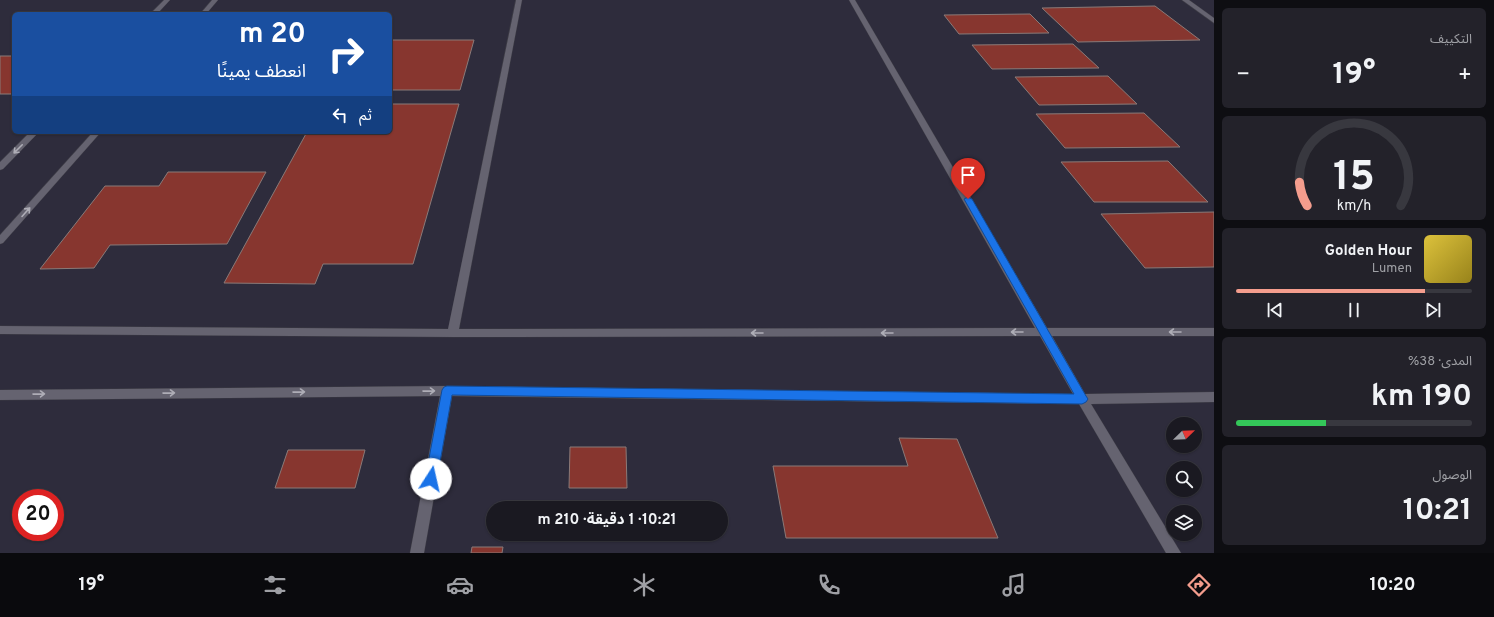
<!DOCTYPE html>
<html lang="ar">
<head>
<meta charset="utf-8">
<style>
	:root { --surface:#1a1921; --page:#23222a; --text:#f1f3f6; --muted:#9fa0a5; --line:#38383f; --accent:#f49d8d }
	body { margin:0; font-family:Overpass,"Noto Sans Arabic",sans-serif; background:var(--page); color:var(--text); direction:rtl; height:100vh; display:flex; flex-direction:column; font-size:15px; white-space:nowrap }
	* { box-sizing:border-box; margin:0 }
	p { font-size:13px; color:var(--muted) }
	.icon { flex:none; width:22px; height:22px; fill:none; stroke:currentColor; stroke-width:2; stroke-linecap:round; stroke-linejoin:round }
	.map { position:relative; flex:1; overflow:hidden; direction:ltr }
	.sheet { display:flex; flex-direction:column; gap:8px; padding:8px; background:#0e0e12; width:280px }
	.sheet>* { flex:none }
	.hud { position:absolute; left:12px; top:12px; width:380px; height:122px; border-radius:6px; box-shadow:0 1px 3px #0004,0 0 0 1px var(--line); direction:rtl; background:#1a4fa0; color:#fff; overflow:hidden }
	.needle { width:26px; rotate:67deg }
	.controls { position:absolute; left:1166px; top:417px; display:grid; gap:8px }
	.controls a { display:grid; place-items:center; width:36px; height:36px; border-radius:50%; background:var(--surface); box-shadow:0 1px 3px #0004,0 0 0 1px var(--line); font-size:20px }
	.speed { position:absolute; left:12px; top:489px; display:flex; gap:8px; font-size:20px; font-weight:700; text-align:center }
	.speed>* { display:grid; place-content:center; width:52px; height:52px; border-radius:50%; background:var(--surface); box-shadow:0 1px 3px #0004,0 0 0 1px var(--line); line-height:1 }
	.speed .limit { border:6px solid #d22; background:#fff; color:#111 }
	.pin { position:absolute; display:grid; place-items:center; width:34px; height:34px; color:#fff; margin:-41px -17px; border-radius:50% 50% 50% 0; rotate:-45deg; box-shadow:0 0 4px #0007 }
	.pin .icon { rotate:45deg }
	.me { position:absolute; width:44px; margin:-22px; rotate:10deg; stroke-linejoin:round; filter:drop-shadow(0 0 3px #0008) }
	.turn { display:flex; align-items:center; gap:14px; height:84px; padding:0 20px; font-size:18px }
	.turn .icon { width:52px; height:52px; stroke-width:2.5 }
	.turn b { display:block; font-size:28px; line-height:34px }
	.then { display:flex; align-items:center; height:38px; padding:0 20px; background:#0003; gap:8px; font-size:15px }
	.big { font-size:30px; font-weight:700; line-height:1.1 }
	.sheet .card { flex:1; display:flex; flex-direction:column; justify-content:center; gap:6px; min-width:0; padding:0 14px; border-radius:6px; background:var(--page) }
	.sheet .dial { align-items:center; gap:0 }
	.dial svg { height:104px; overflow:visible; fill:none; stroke:var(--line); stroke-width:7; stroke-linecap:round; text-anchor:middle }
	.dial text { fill:var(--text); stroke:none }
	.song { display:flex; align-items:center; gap:12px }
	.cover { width:48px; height:48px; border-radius:6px; background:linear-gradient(135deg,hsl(50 70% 55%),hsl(50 70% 35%)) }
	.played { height:4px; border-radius:2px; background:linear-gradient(90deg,var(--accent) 80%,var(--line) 80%) }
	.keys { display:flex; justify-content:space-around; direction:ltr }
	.heat { display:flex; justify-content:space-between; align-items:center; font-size:22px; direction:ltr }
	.charge { height:6px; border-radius:3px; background:linear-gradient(90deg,#34c759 38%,var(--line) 0) }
	.trip { position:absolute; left:486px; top:501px; width:242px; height:40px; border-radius:20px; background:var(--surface); box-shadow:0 1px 3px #0004,0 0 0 1px var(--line); font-weight:700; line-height:40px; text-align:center; direction:rtl }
	.dock { display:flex; height:64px; justify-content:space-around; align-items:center; background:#0a0a0d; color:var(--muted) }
	.dock .icon { width:28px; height:28px }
	.dock .on { color:var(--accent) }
	.dock b { font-size:18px; color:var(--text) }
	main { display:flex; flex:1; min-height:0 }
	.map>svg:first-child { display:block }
	.built { fill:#2e2c3c; fill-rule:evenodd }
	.building { fill:#87362f; stroke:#8a7a78 }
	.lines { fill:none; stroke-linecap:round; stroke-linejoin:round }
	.minor-casing { stroke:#3c3b44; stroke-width:1 }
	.minor { fill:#656370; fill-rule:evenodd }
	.oneway { stroke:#aeadb6 }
	.route { fill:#1a73e8; stroke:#114b97 }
</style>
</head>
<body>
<main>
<section class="sheet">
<div class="card"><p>التكييف</p>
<div class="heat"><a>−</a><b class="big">19°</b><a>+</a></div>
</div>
<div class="card dial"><svg viewBox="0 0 100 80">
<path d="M14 69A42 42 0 1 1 86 69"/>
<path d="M14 69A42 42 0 0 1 8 51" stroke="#f49d8d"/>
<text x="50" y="56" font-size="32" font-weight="700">15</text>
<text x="50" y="72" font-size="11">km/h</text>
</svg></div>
<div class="card">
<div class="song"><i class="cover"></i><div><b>Golden Hour</b><p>Lumen</p></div></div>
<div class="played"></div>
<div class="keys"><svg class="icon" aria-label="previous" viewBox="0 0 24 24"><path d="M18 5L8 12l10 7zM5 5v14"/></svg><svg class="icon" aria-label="pause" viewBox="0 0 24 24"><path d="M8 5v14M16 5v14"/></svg><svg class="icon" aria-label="next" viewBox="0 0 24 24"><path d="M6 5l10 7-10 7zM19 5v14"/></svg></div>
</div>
<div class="card"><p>المدى · 38%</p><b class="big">190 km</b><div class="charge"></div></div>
<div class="card"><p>الوصول</p><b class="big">10:21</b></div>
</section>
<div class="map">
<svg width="1214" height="553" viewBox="0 0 1214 553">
	<rect width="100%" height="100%" fill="#22212c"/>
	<path class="built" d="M 0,0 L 1214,0 L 1214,553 L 0,553 ZM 14,14 L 390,14 L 390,132 L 14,132 ZM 1173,424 L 1195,424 L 1195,446 L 1173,446 ZM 1173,468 L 1195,468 L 1195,490 L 1173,490 ZM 21,498 L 55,498 L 55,532 L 21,532 ZM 493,508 L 721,508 L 721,534 L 493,534 ZM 1173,512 L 1195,512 L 1195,534 L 1173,534 Z"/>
	<g class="building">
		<polygon points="1155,6 1200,40 1078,42 1042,8"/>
		<polygon points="1030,14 1049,33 959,34 944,15"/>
		<polygon points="390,40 474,40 460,90 390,90"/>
		<polygon points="1073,44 1099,68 992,69 972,45"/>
		<rect x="0" y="56" width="14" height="38"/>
		<polygon points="1108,76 1137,104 1039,105 1015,77"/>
		<polygon points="390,104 459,104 413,264 323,264 315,284 224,283 307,132 390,132"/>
		<polygon points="1144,113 1180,147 1065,148 1036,114"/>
		<polygon points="1168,161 1208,202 1094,202 1061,162"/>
		<polygon points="168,172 266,172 227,244 110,245 94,268 40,269 105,186 159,186"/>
		<polygon points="1214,212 1214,267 1145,268 1101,214"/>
		<polygon points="899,438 957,439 998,538 786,538 773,466 908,466"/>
		<polygon points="570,447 626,447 627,488 569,488"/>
		<polygon points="288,450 365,450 355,488 275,488"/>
		<polygon points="472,547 503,547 502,553 471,553"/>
	</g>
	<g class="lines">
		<g class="minor-casing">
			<g id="minor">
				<polygon points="164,0 170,0 157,14 150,14"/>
				<polygon points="212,0 218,0 206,14 200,14"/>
				<polygon points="516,0 522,0 459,329 1035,328 849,0 855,0 1047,328 1214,328 1214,336 1052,336 1085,394 1214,392 1214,402 1091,404 1181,553 1166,553 1079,404 452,396 424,553 410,553 440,396 0,400 0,390 447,386 1073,394 1040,336 453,337 0,334 0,326 448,329"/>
				<polygon points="1182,0 1189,0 1214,18 1214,23"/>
				<polygon points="30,132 39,132 3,169 0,170 0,162"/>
				<polygon points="93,132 101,132 3,243 0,244 0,235"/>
			</g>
		</g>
		<use href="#minor" class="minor"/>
	</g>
	<defs><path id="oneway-shaft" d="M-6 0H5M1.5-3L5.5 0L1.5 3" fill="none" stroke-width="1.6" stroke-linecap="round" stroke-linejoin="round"/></defs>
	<g class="oneway">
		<use href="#oneway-shaft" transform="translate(18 149) rotate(135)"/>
		<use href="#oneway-shaft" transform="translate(26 212) rotate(-48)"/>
		<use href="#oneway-shaft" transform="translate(1017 332) rotate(180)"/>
		<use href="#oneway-shaft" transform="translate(1175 332) rotate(180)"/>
		<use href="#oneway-shaft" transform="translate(757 333) rotate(180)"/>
		<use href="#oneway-shaft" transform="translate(887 333) rotate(180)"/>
		<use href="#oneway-shaft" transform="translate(429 391) rotate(-1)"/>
		<use href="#oneway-shaft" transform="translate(299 392) rotate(-1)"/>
		<use href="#oneway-shaft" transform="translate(169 393) rotate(-1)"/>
		<use href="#oneway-shaft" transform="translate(39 394) rotate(-1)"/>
	</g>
	<polygon class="route" points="968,197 972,199 1086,396 1088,399 1086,402 1082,404 452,395 437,479 435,483 431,485 427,483 425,479 442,390 444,387 447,386 1074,394 964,199"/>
</svg>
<div class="controls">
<a><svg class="needle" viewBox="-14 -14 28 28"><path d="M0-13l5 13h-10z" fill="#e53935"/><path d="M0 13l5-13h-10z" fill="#9fa0a5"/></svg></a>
<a><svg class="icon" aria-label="search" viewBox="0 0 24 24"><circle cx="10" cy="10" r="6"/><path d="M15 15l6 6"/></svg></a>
<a><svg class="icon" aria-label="layers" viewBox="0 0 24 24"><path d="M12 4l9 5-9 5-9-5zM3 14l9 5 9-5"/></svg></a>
</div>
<div class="speed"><div class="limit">20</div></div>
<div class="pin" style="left:968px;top:199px;background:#d93025"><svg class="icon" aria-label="arrive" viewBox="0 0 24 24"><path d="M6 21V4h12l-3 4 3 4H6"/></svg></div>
<svg class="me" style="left:431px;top:479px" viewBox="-20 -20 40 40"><circle r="19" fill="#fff"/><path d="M0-13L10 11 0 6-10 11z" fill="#1a73e8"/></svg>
<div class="trip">10:21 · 1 دقيقة · 210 m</div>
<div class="hud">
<div class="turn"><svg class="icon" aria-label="right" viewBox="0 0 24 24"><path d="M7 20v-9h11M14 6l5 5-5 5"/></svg><div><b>20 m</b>انعطف يمينًا</div></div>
<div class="then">ثم<svg class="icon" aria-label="left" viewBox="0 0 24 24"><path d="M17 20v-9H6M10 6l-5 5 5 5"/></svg></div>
</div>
</div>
</main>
<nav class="dock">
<b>10:20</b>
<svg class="icon on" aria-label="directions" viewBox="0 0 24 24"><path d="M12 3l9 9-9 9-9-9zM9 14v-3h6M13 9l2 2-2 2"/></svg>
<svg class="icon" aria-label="music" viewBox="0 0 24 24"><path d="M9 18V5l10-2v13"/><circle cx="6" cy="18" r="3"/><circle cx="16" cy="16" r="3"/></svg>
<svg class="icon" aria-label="phone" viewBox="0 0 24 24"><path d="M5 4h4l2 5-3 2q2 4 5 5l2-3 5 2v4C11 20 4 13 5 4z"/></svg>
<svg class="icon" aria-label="climate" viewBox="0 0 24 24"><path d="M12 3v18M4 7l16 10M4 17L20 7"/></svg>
<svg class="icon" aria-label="car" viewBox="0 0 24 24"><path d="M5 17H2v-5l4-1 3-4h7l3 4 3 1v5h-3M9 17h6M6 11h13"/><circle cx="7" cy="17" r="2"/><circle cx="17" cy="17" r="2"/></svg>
<svg class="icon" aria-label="filters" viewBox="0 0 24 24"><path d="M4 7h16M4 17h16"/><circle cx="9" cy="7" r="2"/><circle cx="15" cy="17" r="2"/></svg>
<b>19°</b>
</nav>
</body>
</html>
